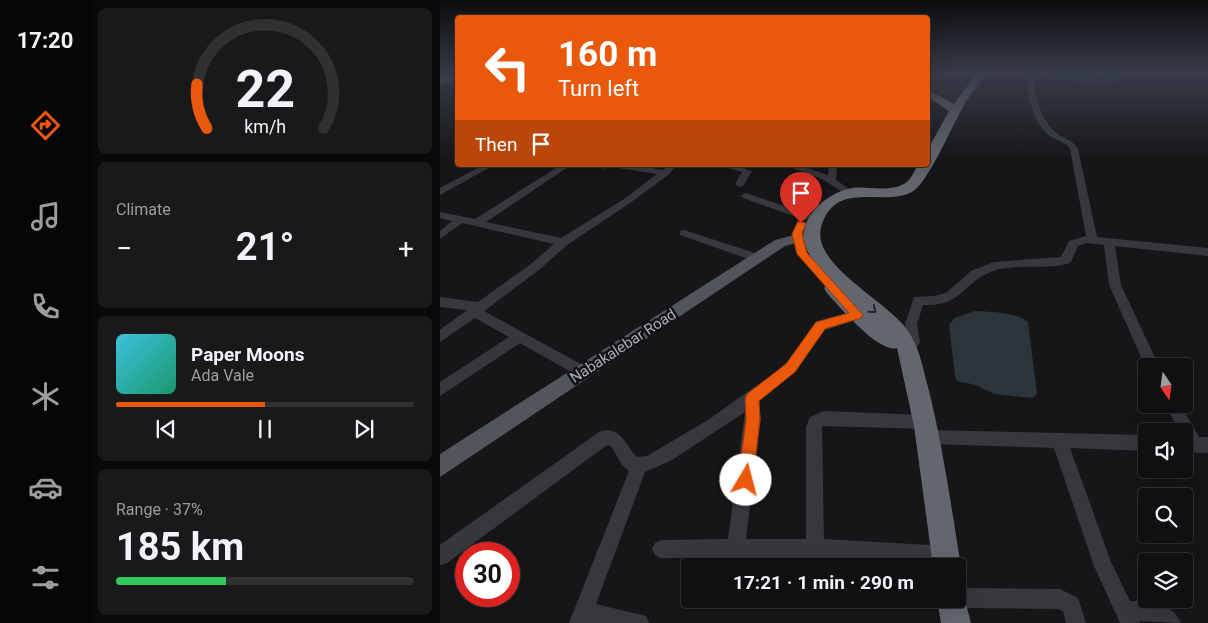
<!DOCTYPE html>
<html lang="en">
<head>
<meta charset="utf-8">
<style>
	:root { --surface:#101012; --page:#19191b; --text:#f1f3f6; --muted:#9c9d9f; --line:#303032; --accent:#ea580c }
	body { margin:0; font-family:Roboto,sans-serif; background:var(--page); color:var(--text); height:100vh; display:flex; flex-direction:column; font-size:19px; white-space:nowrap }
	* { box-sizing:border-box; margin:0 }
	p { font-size:16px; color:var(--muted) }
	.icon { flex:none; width:28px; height:28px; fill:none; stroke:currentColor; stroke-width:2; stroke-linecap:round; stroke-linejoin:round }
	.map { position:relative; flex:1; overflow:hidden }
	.sheet { display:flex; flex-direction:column; gap:8px; padding:8px; background:#09090a; width:350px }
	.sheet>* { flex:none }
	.top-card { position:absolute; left:15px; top:15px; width:475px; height:152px; border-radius:5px; box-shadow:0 5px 20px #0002,0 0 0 1px var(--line); background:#ea580c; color:#fff; overflow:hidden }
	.needle { width:32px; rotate:167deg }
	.controls { position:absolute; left:698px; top:358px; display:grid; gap:10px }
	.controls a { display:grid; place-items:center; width:55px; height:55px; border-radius:5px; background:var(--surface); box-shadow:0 5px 20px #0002,0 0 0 1px var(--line); font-size:25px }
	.speed { position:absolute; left:15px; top:542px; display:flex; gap:10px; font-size:25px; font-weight:700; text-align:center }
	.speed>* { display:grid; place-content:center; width:65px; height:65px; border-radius:50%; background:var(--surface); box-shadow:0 5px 20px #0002,0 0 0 1px var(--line); line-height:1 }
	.speed .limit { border:8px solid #d22; background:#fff; color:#111 }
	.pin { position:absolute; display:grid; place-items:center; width:42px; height:42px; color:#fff; margin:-51px -21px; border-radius:50% 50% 50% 0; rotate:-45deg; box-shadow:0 0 5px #0007 }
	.pin .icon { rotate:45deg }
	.me { position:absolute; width:55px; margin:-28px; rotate:8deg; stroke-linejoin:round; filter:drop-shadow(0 0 4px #0008) }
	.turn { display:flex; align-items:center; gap:18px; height:105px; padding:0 20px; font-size:22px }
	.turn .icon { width:65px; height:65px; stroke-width:2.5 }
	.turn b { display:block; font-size:35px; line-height:42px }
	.then { display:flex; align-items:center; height:48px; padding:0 20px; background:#0003; gap:10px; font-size:19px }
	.big { font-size:38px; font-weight:700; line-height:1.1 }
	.sheet .widget { flex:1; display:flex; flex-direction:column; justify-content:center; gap:8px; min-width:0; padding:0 18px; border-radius:8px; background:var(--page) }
	.sheet .dial { align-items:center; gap:0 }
	.dial svg { height:130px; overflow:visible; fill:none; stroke:var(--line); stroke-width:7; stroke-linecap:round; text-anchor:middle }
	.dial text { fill:var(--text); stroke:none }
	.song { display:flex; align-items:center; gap:15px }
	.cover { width:60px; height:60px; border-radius:8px; background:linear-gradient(135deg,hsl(190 70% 55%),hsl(160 70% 35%)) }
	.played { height:5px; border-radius:2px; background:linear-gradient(90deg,var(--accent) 50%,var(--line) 50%) }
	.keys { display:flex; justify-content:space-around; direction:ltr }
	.heat { display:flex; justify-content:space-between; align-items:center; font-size:28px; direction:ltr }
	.charge { height:8px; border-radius:4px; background:linear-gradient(90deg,#34c759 37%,var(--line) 0) }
	.trip { position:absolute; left:241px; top:558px; width:285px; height:50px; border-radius:5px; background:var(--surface); box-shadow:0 5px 20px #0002,0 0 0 1px var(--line); font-weight:700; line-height:50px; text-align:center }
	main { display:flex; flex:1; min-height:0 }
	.menu { display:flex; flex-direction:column; width:90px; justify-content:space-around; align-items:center; background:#060607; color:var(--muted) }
	.menu .icon { width:35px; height:35px }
	.menu .active { color:var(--accent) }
	.menu b { font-size:22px; color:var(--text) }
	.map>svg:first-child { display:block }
	.water { fill:#2c353c }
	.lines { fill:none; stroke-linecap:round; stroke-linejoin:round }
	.minor { fill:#37383d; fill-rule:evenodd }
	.major { fill:#53555c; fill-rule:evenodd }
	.highway { fill:#63666e; fill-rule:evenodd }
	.oneway { stroke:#26262a }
	.route { fill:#ea580c; stroke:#983908 }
	.labels { text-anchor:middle; stroke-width:5; stroke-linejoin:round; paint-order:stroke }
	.street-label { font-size:15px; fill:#a8adb8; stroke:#111113 }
</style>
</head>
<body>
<main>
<nav class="menu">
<b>17:20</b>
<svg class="icon active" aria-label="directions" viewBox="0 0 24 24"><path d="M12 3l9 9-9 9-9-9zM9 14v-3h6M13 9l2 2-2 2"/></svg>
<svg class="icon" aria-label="music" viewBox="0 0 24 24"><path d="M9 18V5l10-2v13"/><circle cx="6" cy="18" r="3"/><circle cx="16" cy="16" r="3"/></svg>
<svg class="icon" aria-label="phone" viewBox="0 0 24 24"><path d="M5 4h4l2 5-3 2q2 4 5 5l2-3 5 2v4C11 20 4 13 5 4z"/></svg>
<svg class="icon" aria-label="climate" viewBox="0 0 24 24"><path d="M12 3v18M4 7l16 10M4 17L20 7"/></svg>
<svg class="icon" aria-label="car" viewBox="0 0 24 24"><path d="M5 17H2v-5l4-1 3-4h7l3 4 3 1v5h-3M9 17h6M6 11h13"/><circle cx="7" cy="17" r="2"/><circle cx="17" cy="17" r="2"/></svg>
<svg class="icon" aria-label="filters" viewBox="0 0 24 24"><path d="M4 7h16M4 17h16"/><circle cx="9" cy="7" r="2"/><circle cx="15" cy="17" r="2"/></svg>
</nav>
<section class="sheet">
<div class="widget dial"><svg viewBox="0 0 100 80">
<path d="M14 69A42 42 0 1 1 86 69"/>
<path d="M14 69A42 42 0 0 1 8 42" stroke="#ea580c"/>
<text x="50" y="56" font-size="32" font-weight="700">22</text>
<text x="50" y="72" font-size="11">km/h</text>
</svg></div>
<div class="widget"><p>Climate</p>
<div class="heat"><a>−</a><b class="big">21°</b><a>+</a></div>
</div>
<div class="widget">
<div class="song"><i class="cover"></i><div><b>Paper Moons</b><p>Ada Vale</p></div></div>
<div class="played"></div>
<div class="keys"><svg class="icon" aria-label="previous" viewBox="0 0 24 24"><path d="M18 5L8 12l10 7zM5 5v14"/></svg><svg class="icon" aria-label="pause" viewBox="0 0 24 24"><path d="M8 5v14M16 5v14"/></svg><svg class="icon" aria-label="next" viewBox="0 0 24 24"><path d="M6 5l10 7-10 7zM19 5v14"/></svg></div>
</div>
<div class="widget"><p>Range · 37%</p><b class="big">185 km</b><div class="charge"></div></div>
</section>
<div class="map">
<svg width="768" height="623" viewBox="0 0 768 623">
	<rect width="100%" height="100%" fill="#161618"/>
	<path class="water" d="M 535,311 C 551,312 575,312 588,322 L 597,394 L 593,398 L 554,394 L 536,385 L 517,381 L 515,376 L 509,325 L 515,318 Z"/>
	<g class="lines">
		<g class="minor">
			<path d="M 588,73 L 659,80 L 667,79 L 655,73 L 664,73 L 679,80 L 659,84 L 594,76 C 593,93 601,119 614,131 C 622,139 632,138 638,149 L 657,237 L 768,248 L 768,256 L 675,246 L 681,285 L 719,366 L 706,366 L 706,368 L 705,366 L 669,285 L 664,245 L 646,243 L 638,246 L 631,262 L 627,264 C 604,270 576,263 553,271 C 522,282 523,307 483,305 L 477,324 L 480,342 C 476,350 471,356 462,353 L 460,349 L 466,341 L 465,324 L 474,297 L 494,296 L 506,293 L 531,271 L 554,262 L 621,257 L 629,241 L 646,236 L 630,149 C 625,141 617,141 610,136 C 594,124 585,92 588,73 Z"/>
			<polygon points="43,165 54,165 0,195 0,188"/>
			<polygon points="121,165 131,165 46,222 121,238 184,199 217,174 178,168 174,165 194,165 223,170 228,165 237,165 228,175 190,203 127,245 99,270 44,311 148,368 150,372 148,376 143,378 138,376 80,343 0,396 0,382 69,337 35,318 0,342 0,330 27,310 0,307 0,297 38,302 91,264 114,244 22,223 0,239 0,231 12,221 0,218 0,212 35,219"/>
			<polygon points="157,165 169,165 169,166 165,169"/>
			<polygon points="278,165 293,165 312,171 303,186 300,187 295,184 302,172"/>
			<polygon points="344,165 357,165 388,175 389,165 397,165 396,180 409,189 407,191 401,191 382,179"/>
			<polygon points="306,193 370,215 371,217 366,220 362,219 303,198 301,196"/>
			<polygon points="244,230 321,255 323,258 317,262 240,235 240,231"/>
			<path d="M 417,310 L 421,312 L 423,315 L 421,318 L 385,330 L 354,373 L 319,401 L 321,419 L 306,539 L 366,539 L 366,427 L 370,417 L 384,411 L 486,415 L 491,417 L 494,422 L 491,427 L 486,429 L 382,426 L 384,539 L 506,546 L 513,548 L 515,555 L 513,562 L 506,564 L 375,557 L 221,558 L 215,555 L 212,549 L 215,543 L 221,540 L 288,539 L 305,412 L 232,460 L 205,472 L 156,604 L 206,616 L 209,623 L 129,623 L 189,471 L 182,465 L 171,446 L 167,445 L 7,563 L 0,565 L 0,545 L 159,432 C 180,424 185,445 197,457 L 207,456 L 268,420 L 333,374 L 349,360 L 376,322 Z"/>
			<polygon points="725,404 740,404 759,437 768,437 768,453 744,452 744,431 739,431"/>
			<path d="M 489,430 L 706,435 L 706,451 L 630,448 L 671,562 L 690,601 C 710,601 732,602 741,623 L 699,621 L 700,623 L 680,623 L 654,566 L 614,448 L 489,444 L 483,442 L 481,437 L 483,432 Z"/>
			<polygon points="518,588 620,589 638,598 646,623 626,623 623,611 618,609 518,608 511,605 509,599 518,599"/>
		</g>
		<polygon class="major" points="370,231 377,235 375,238 345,246 0,477 0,454 335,240"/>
		<g class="highway">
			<path d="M 537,73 L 547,73 C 539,84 529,95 523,107 C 512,126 488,183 472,192 C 444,207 397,180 382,224 C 367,265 452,302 470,334 C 480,350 483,369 488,387 C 503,446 511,506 521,566 L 518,575 L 518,566 L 493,566 L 474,426 L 457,348 C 439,354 398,305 387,293 L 384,288 L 387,283 L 392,282 C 381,271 364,254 364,237 C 363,212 390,192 412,188 C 427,186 447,192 462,185 C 471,181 473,173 478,165 L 488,165 L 488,149 L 509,111 L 488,97 L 488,90 L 514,104 Z"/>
			<polygon points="18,74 18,80 0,84 0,78"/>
			<polygon points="518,587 522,589 531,623 501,623 497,599 518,599"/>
		</g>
	</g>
	<defs><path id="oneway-chevron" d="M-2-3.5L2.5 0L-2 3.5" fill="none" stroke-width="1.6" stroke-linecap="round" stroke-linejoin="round" transform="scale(1.25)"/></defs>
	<use class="oneway" href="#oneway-chevron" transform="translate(433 310) rotate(41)"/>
	<linearGradient id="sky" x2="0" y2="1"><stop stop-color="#0c0c0d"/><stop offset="0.46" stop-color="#363c48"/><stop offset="1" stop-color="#363c48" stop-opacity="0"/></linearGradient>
	<rect width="768" height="160" fill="url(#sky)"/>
	<polygon class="route" points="358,221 366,223 362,234 367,253 423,315 421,318 385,329 355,372 319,401 320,419 313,480 311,486 306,488 300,486 298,480 306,419 305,399 307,394 346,364 376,322 409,313 357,254 352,234"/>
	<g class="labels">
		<g class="street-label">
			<text transform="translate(183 346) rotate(-33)" y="5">Nabakalebar Road</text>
		</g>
	</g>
</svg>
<div class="controls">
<a><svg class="needle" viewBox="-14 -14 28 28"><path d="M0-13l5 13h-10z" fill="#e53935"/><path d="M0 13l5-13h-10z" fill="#9c9d9f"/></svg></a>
<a><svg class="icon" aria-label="sound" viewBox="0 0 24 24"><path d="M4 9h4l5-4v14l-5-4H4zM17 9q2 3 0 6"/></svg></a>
<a><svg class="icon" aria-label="search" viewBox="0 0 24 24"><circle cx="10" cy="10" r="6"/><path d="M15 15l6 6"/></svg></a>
<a><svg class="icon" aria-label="layers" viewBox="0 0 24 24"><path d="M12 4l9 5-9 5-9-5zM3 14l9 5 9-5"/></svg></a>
</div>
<div class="speed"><div class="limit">30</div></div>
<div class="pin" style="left:361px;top:223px;background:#d93025"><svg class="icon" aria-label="arrive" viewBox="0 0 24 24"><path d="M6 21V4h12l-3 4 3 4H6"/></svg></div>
<svg class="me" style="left:306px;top:480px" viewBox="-20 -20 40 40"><circle r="19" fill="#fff"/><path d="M0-13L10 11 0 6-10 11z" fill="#ea580c"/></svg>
<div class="trip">17:21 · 1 min · 290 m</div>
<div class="top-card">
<div class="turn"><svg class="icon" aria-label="left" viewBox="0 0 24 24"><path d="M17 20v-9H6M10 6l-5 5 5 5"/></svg><div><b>160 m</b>Turn left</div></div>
<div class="then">Then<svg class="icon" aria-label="arrive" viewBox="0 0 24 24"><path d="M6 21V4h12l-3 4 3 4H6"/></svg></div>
</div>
</div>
</main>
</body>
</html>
